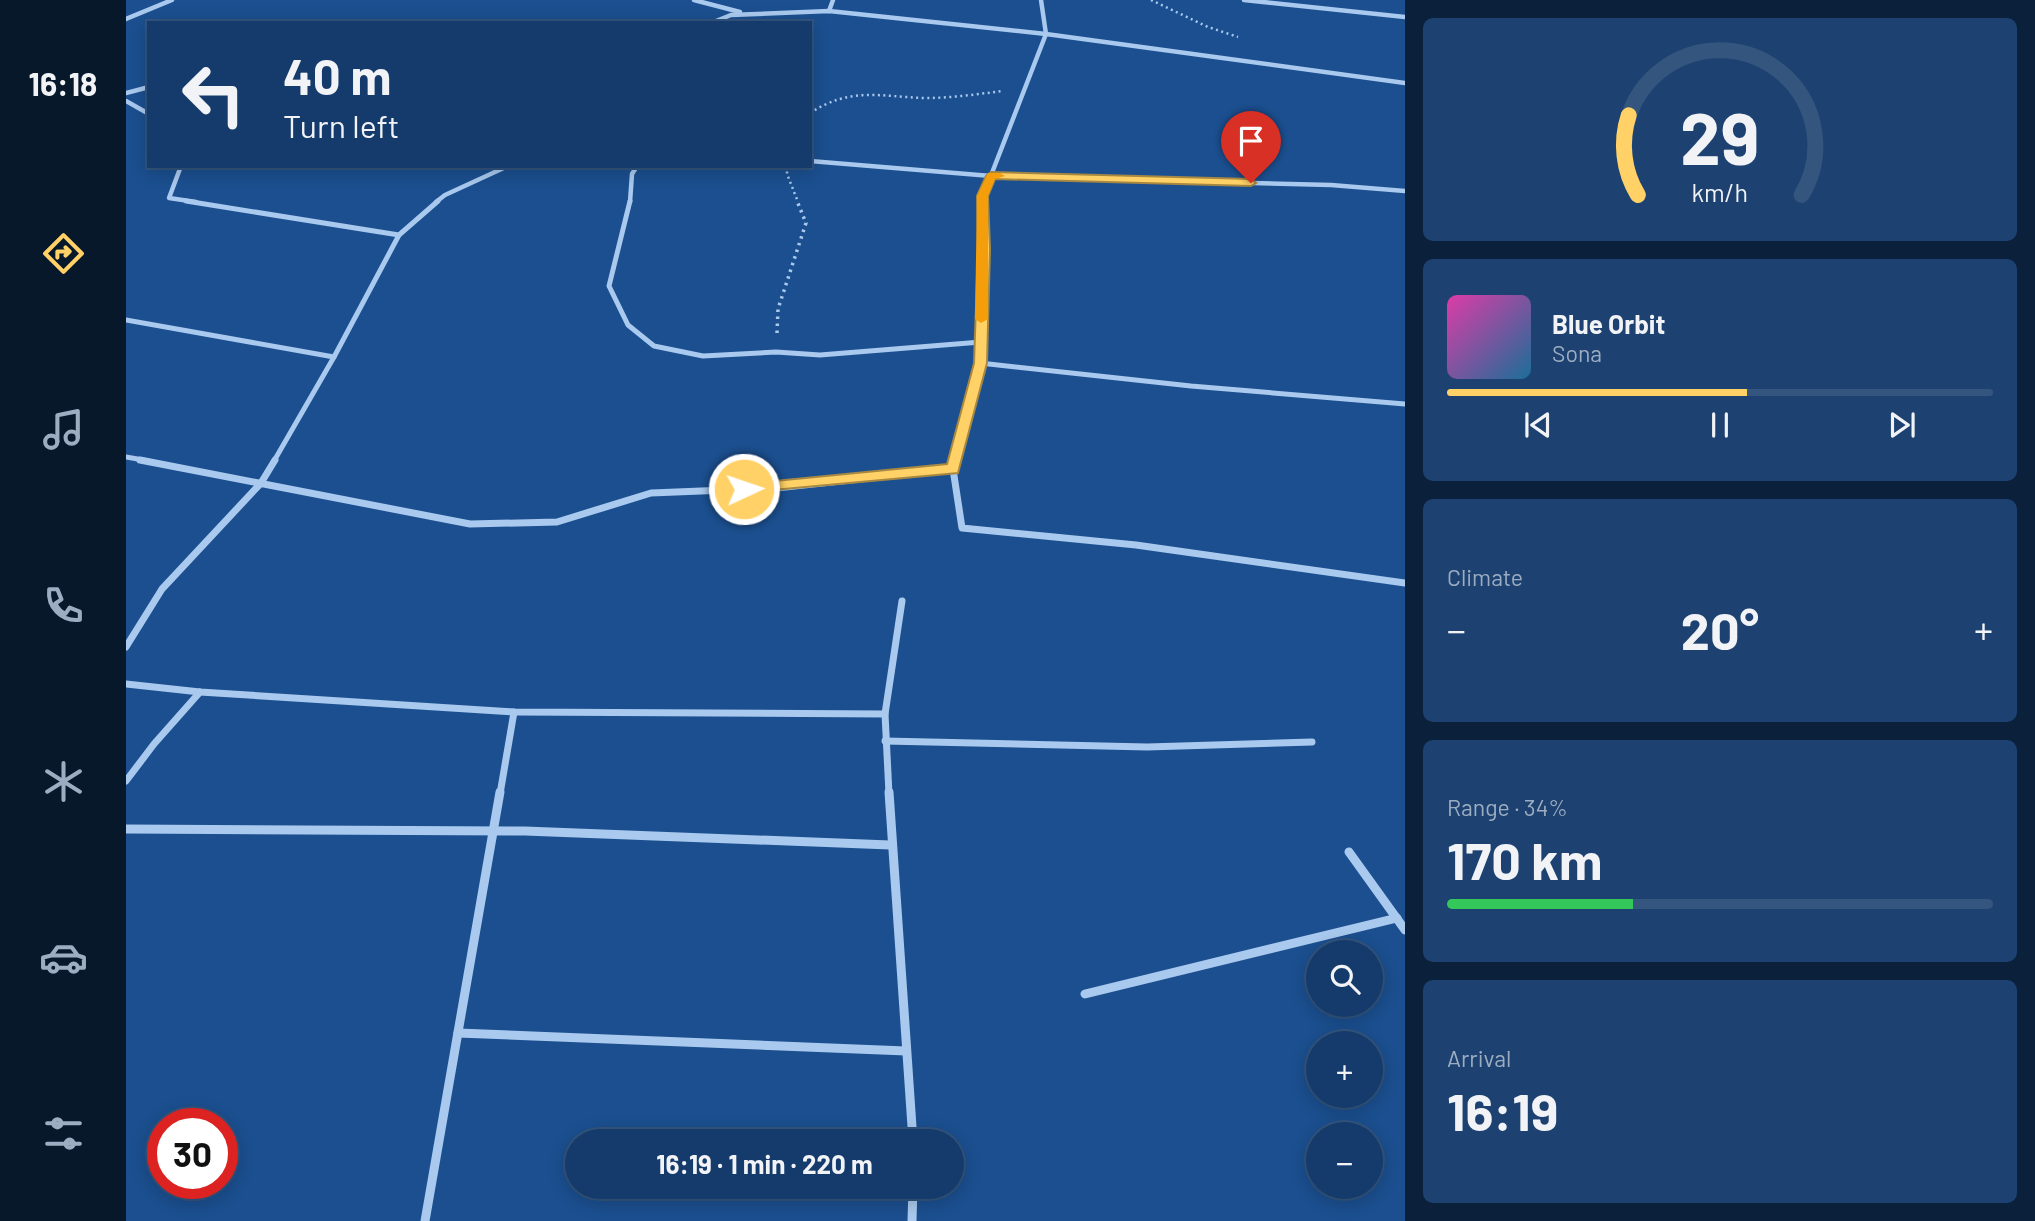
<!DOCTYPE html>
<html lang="en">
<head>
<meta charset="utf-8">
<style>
	:root { --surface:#143b6b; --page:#1d4271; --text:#f1f3f6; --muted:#9dadc1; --line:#33557e; --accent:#ffd166 }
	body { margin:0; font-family:Barlow,sans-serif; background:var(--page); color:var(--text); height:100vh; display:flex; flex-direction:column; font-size:26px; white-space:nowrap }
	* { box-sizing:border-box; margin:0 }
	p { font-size:23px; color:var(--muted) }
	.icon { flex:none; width:38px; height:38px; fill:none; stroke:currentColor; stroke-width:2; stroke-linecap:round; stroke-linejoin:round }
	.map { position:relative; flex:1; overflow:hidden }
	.side { display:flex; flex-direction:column; gap:18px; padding:18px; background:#0b203b; width:630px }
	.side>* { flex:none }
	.top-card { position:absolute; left:21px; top:21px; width:665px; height:147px; border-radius:0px; box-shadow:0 4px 18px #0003,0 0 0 2px var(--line); background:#143b6b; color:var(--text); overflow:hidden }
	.fabs { position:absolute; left:1180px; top:940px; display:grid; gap:14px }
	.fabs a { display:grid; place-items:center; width:77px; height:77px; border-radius:50%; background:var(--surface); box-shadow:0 4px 18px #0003,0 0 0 2px var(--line); font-size:35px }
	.speed { position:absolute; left:21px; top:1108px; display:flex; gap:14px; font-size:35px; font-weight:700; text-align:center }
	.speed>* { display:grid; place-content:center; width:91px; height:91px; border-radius:50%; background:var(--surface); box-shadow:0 4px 18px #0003,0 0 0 2px var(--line); line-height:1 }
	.speed .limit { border:10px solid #d22; background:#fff; color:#111 }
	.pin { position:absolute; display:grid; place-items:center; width:60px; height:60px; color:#fff; margin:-72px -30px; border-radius:50% 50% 50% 0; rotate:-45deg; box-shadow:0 0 7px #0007 }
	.pin .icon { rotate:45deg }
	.me { position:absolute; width:77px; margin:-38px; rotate:87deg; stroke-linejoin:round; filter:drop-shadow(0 0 5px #0008) }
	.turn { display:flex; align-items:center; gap:24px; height:147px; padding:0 21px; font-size:32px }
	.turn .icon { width:91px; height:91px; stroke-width:2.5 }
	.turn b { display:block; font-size:49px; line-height:60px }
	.big { font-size:52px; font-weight:700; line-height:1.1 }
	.side .tile { flex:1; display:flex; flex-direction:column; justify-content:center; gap:10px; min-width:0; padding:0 24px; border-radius:10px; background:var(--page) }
	.side .dial { align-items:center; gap:0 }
	.dial svg { height:182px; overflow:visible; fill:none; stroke:var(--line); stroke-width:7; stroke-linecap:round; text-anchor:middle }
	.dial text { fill:var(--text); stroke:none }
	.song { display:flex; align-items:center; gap:21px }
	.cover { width:84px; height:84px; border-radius:10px; background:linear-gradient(135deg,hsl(320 70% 55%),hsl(200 70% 35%)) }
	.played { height:7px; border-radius:4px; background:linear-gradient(90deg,var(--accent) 55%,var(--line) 55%) }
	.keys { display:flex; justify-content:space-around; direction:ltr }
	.heat { display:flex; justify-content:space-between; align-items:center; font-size:38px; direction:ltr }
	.charge { height:10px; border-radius:5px; background:linear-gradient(90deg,#34c759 34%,var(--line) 0) }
	.trip { position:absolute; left:439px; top:1129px; width:399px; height:70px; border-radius:35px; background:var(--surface); box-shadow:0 4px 18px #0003,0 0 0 2px var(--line); font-weight:700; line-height:70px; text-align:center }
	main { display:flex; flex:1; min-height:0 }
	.menu { display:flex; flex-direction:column; width:126px; justify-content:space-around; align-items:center; background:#08182b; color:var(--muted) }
	.menu .icon { width:49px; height:49px }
	.menu .active { color:var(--accent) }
	.menu b { font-size:32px; color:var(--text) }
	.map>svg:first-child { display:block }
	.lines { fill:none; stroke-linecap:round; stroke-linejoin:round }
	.path-far1 { stroke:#a9c9ee; stroke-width:2.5; stroke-dasharray:2 3.5; stroke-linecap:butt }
	.path { stroke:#a9c9ee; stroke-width:3.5; stroke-dasharray:2.5 4.5; stroke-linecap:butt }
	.minor-far3 { stroke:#a9c9ee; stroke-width:4.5 }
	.minor-far2 { stroke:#a9c9ee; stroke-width:5 }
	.minor-far1 { stroke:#a9c9ee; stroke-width:7 }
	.minor { stroke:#a9c9ee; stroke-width:9 }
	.route { fill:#ffd166; stroke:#a68842; stroke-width:2 }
	.slow { fill:#f59e0b }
</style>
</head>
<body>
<main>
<nav class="menu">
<b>16:18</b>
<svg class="icon active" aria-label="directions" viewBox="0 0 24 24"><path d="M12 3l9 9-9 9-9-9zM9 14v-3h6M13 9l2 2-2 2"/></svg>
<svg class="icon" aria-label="music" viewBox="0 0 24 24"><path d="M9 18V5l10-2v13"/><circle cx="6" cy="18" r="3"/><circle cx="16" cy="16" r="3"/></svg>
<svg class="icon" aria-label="phone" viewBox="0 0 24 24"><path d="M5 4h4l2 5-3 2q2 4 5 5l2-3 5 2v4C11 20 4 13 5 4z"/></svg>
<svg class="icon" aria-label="climate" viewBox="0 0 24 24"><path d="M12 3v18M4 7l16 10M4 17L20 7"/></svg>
<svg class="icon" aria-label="car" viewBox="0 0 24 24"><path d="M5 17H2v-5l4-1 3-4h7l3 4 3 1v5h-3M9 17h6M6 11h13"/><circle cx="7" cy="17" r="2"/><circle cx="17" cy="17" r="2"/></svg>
<svg class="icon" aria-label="filters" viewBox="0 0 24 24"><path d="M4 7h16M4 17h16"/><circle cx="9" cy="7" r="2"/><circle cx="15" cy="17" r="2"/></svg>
</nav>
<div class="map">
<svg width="1279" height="1221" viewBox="0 0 1279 1221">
	<rect width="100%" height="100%" fill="#1b4f8f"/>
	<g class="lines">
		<g class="path-far1">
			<polyline points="1025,0 1082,27 1112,37"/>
			<path d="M 684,113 C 726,86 754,97 800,98 C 826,98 852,94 877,91"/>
			<polyline points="661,166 661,174 672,202"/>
		</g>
		<polyline class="path" points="651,333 652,309 680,223 671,201"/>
		<g class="minor-far3">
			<polyline points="568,0 614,12"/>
			<polyline points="1118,0 1279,17"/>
			<polyline points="703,11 707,0"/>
			<polyline points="0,19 46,0"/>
			<polyline points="585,23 605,15 703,11 920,34 1279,83"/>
			<polyline points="0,93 23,87"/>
			<polyline points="0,101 23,114"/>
			<polyline points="684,161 865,176 1205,185 1279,191"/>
			<polyline points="55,166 43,198 70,202"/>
			<polyline points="310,202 319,195 382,166"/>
			<polyline points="504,202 506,174 511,166"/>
			<polyline points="857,202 857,196 920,34 915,0"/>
		</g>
		<g class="minor-far2">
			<polyline points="60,201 273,235"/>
			<polyline points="504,201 483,286 502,325 528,346 577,356 650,352 694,355 855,342"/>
			<polyline points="0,320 208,357"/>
			<polyline points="854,363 1065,386 1279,404"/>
			<polyline points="0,457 23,461"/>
			<polyline points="148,461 208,357 273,235 312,201"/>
			<polyline points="829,461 854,363 857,201"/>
		</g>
		<g class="minor-far1">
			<polyline points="14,460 344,524 431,522 525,493 650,488 827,469"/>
			<polyline points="829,460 827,469 836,528 1010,545 1279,583"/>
			<polyline points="0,647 36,589 135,483 149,460"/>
			<polyline points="0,684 74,692 388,712 759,714"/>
			<polyline points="759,741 1021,747 1186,742"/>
			<polyline points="0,781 28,744 74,692"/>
			<polyline points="374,794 388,712"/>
			<polyline points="763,794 759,714 776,601"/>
		</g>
		<g class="minor">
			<polyline points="763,792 787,1141"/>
			<polyline points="0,829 399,831 764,845"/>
			<polyline points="1223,852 1279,930"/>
			<polyline points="959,994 1271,918"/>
			<polyline points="332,1033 780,1051"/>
			<polyline points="299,1221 374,792"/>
			<polyline points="786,1221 787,1186"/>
		</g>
	</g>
	<polygon class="route" points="865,172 1125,179 1130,183 1125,186 869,179 862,196 864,249 861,363 832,473 613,493 611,489 618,484 821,464 848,363 852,249 851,196 860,176"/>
	<polygon class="slow" points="862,173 874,173 879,176 869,179 862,196 862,319 855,323 849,319 851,196"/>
</svg>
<div class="fabs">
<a><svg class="icon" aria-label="search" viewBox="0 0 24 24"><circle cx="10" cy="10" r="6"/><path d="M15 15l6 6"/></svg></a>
<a>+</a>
<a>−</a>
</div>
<div class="speed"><div class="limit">30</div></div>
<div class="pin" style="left:1125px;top:183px;background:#d93025"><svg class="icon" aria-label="arrive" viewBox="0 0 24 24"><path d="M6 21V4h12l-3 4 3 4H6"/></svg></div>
<svg class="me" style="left:618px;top:489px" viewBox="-20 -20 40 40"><circle r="17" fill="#ffd166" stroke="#fff" stroke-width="3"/><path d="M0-11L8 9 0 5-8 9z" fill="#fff"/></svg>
<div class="trip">16:19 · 1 min · 220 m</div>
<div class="top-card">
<div class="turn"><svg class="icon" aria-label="left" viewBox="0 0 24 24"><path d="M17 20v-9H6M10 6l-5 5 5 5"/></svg><div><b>40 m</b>Turn left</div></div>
</div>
</div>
<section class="side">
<div class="tile dial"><svg viewBox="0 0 100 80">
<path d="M14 69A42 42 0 1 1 86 69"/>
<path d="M14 69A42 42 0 0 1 10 34" stroke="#ffd166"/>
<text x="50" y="56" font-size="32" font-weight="700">29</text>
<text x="50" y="72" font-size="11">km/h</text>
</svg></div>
<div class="tile">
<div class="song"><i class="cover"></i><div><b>Blue Orbit</b><p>Sona</p></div></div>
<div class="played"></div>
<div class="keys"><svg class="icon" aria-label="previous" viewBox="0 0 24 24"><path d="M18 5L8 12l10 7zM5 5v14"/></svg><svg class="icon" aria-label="pause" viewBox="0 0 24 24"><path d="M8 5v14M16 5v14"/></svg><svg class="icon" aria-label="next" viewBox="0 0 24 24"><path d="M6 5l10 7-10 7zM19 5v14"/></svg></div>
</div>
<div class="tile"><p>Climate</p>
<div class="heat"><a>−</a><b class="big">20°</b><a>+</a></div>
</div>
<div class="tile"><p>Range · 34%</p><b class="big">170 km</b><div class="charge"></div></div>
<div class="tile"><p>Arrival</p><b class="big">16:19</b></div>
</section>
</main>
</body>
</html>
